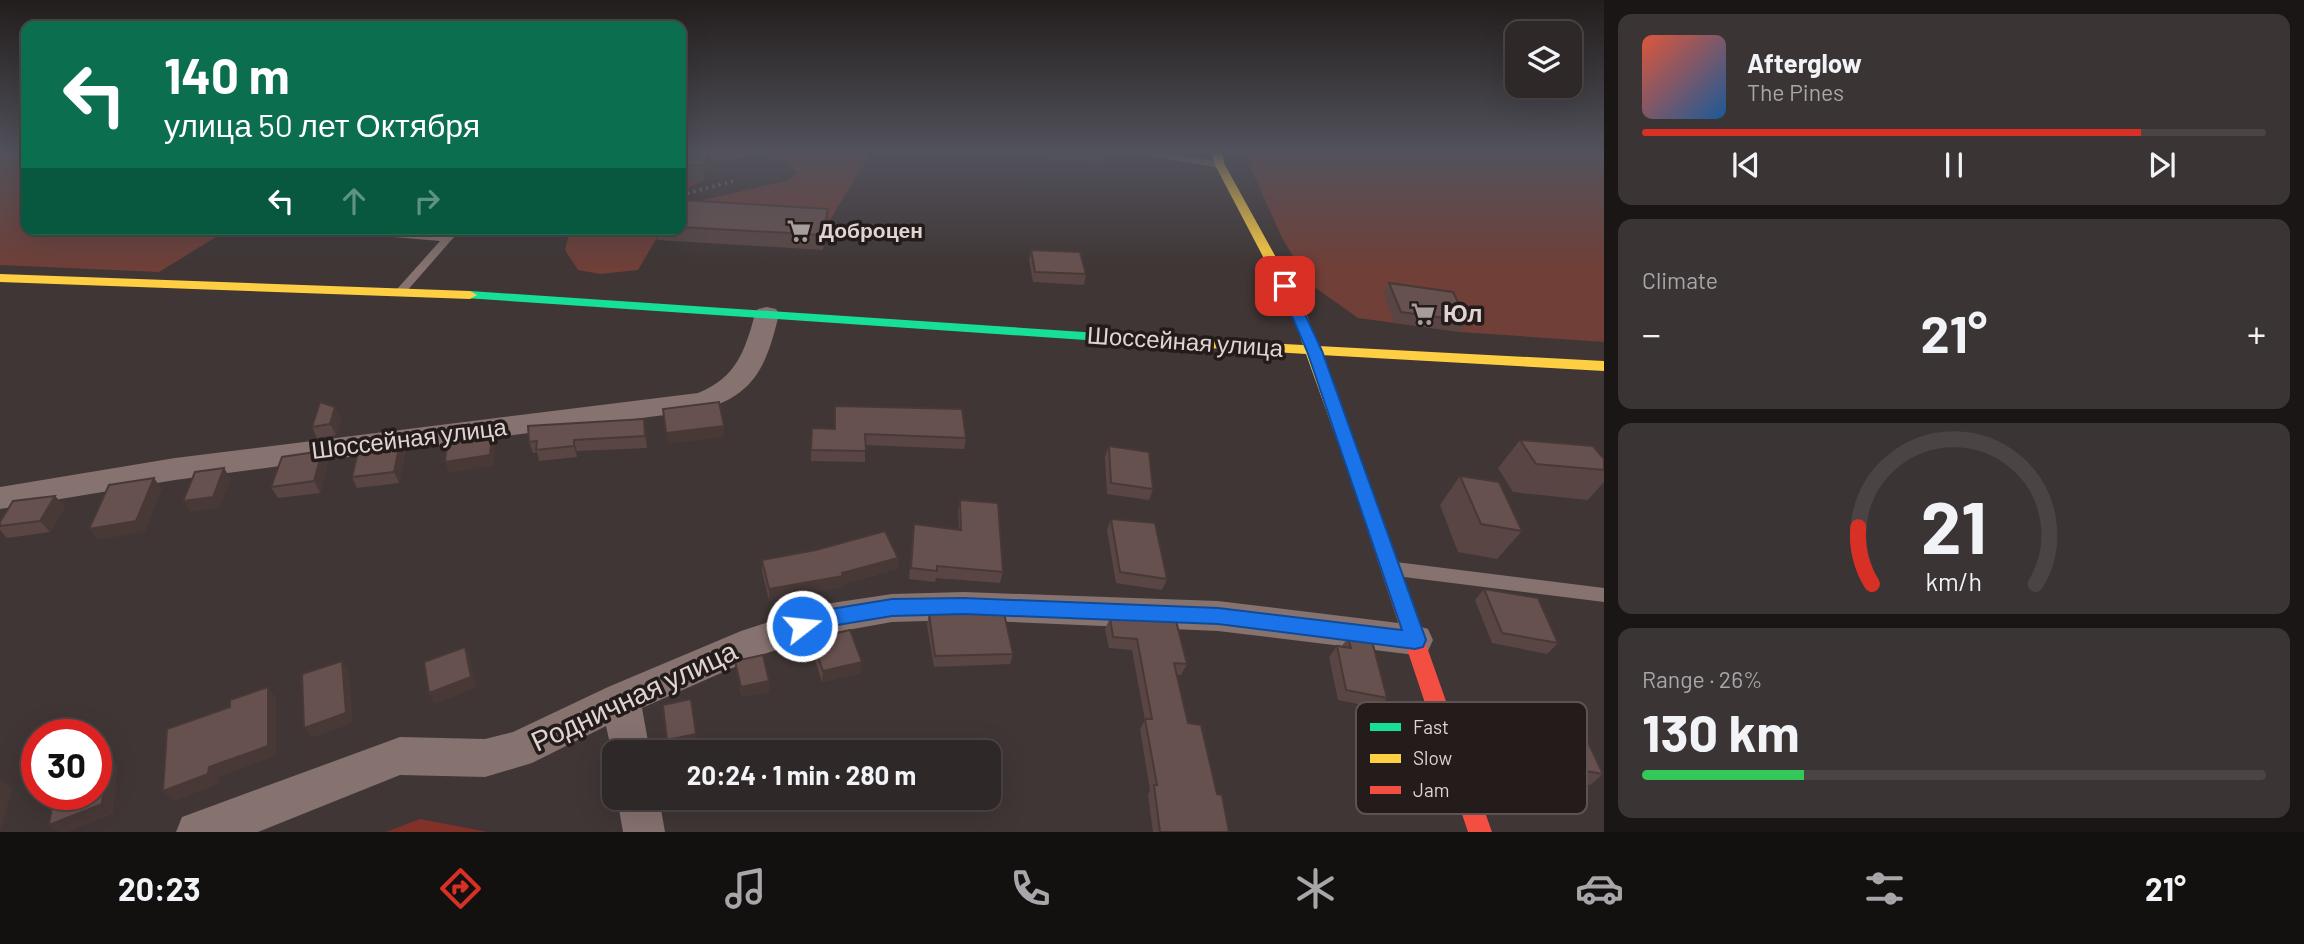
<!DOCTYPE html>
<html lang="en">
<head>
<meta charset="utf-8">
<style>
	:root { --surface:#2f2828; --page:#3b3434; --text:#f1f3f6; --muted:#a7a6a8; --line:#4a4445; --accent:#d93025 }
	body { margin:0; font-family:Barlow,sans-serif; background:var(--page); color:var(--text); height:100vh; display:flex; flex-direction:column; font-size:26px; white-space:nowrap }
	* { box-sizing:border-box; margin:0 }
	p { font-size:23px; color:var(--muted) }
	.icon { flex:none; width:38px; height:38px; fill:none; stroke:currentColor; stroke-width:2; stroke-linecap:round; stroke-linejoin:round }
	.map { position:relative; flex:1; overflow:hidden }
	.drawer { display:flex; flex-direction:column; gap:14px; padding:14px; background:#1a1616; width:700px }
	.drawer>* { flex:none }
	.hud { position:absolute; left:21px; top:21px; width:665px; height:214px; border-radius:14px; box-shadow:0 7px 28px #0002,0 0 0 2px var(--line); background:#0b6e4f; color:#fff; overflow:hidden }
	.controls { position:absolute; left:1505px; top:21px; display:grid; gap:14px }
	.controls a { display:grid; place-items:center; width:77px; height:77px; border-radius:14px; background:var(--surface); box-shadow:0 7px 28px #0002,0 0 0 2px var(--line); font-size:35px }
	.speed { position:absolute; left:21px; top:719px; display:flex; gap:14px; font-size:35px; font-weight:700; text-align:center }
	.speed>* { display:grid; place-content:center; width:91px; height:91px; border-radius:50%; background:var(--surface); box-shadow:0 7px 28px #0002,0 0 0 2px var(--line); line-height:1 }
	.speed .limit { border:10px solid #d22; background:#fff; color:#111 }
	.pin { position:absolute; display:grid; place-items:center; width:60px; height:60px; color:#fff; margin:-30px; border-radius:14px; box-shadow:0 4px 10px #0006 }
	.me { position:absolute; width:77px; margin:-38px; rotate:74deg; stroke-linejoin:round; filter:drop-shadow(0 0 5px #0008) }
	.turn { display:flex; align-items:center; gap:24px; height:147px; padding:0 28px; font-size:32px }
	.turn .icon { width:91px; height:91px; stroke-width:2.5 }
	.turn b { display:block; font-size:49px; line-height:60px }
	.lanes { display:flex; align-items:center; height:66px; padding:0 28px; background:#0003; justify-content:center; gap:35px; direction:ltr }
	.lanes .off { opacity:.35 }
	.big { font-size:52px; font-weight:700; line-height:1.1 }
	.drawer .widget { flex:1; display:flex; flex-direction:column; justify-content:center; gap:10px; min-width:0; padding:0 24px; border-radius:14px; background:var(--page) }
	.drawer .dial { align-items:center; gap:0 }
	.dial svg { height:182px; overflow:visible; fill:none; stroke:var(--line); stroke-width:7; stroke-linecap:round; text-anchor:middle }
	.dial text { fill:var(--text); stroke:none }
	.song { display:flex; align-items:center; gap:21px }
	.cover { width:84px; height:84px; border-radius:10px; background:linear-gradient(135deg,hsl(10 70% 55%),hsl(210 70% 35%)) }
	.played { height:7px; border-radius:4px; background:linear-gradient(90deg,var(--accent) 80%,var(--line) 80%) }
	.keys { display:flex; justify-content:space-around; direction:ltr }
	.heat { display:flex; justify-content:space-between; align-items:center; font-size:38px; direction:ltr }
	.charge { height:10px; border-radius:5px; background:linear-gradient(90deg,#34c759 26%,var(--line) 0) }
	.trip { position:absolute; left:602px; top:740px; width:399px; height:70px; border-radius:14px; background:var(--surface); box-shadow:0 7px 28px #0002,0 0 0 2px var(--line); font-weight:700; line-height:70px; text-align:center }
	.tabs { display:flex; height:112px; justify-content:space-around; align-items:center; background:#131010; color:var(--muted) }
	.tabs .icon { width:49px; height:49px }
	.tabs .on { color:var(--accent) }
	.tabs b { font-size:32px; color:var(--text) }
	main { display:flex; flex:1; min-height:0 }
	.map>svg:first-child { display:block }
	.green { fill:#6f3f38 }
	.water { fill:#823129 }
	.lines { fill:none; stroke-linecap:round; stroke-linejoin:round }
	.path { stroke:#7e6f6d; stroke-width:3.5; stroke-dasharray:2 4.5; stroke-linecap:butt }
	.lane { fill:#86726f; fill-rule:evenodd }
	.street { fill:#86726f; fill-rule:evenodd }
	.fast { fill:#16e098; fill-rule:evenodd }
	.slow { fill:#ffcf43; fill-rule:evenodd }
	.jam { fill:#f24e42; fill-rule:evenodd }
	.wall { fill:#594644 }
	.shaded-wall { fill:#483937 }
	.building { fill:#67514f; stroke:#483937; stroke-width:2 }
	.route { fill:#1a73e8; stroke:#114b97; stroke-width:2 }
	.labels { text-anchor:middle; stroke-width:7; stroke-linejoin:round; paint-order:stroke }
	.far-poi-label { font-size:21px; font-weight:bold; fill:#dfd4d2; stroke:#241c1b; text-anchor:start }
	.poi-label { font-size:24px; font-weight:bold; fill:#dfd4d2; stroke:#241c1b; text-anchor:start }
	.street-label { font-size:24px; fill:#dfd4d2; stroke:#241c1b }
	.near-street-label { font-size:28px; fill:#dfd4d2; stroke:#241c1b }
	.key { fill:#241c1b; stroke:#5c5352; stroke-width:2 }
	.key-label { font-size:19px; fill:#dfd4d2 }
</style>
</head>
<body>
<main>
<div class="map">
<svg width="1604" height="832" viewBox="0 0 1604 832">
	<rect width="100%" height="100%" fill="#3f3635"/>
	<g class="green">
		<polygon points="0,151 26,151 26,229 229,229 159,272 0,265"/>
		<path d="M 681,151 L 872,151 L 828,223 L 681,205 L 786,181 L 798,173 C 770,145 726,163 691,162 L 683,179 L 704,180 L 681,191 Z"/>
		<polygon points="1243,151 1604,151 1604,342 1460,332 1358,318 1310,284 1282,238"/>
		<polygon points="570,229 662,229 638,270 600,274 578,270 565,250"/>
	</g>
	<polygon class="water" points="420,819 488,832 386,832"/>
	<g class="lines">
		<polyline class="path" points="681,195 738,180"/>
		<g class="lane">
			<polygon points="1136,151 1154,151 1220,162 1225,165 1220,168 1140,154"/>
			<polygon points="330,229 379,229 445,235 450,229 461,229 406,292 402,294 396,290 398,288 440,241 335,232"/>
			<polygon points="1396,562 1604,588 1604,602 1396,576 1390,574 1388,569 1390,564"/>
		</g>
		<g class="street">
			<path d="M 767,307 L 776,309 L 779,314 C 767,364 756,395 702,410 L 175,480 L 0,509 L 0,487 L 175,458 L 698,393 C 736,378 745,351 755,314 L 758,309 Z"/>
			<polygon points="964,592 1218,601 1415,625 1428,629 1433,640 1428,651 1415,655 1218,631 964,620 892,622 825,634 764,654 642,708 650,752 614,752 614,762 606,726 532,763 485,777 400,775 258,832 176,832 182,817 400,737 485,739 513,732 608,687 741,631 825,604 892,594"/>
			<polygon points="617,798 659,798 665,832 623,832"/>
		</g>
		<polygon class="fast" points="470,291 1159,337 1166,341 1159,345 465,298 463,295"/>
		<g class="slow">
			<polygon points="1211,151 1221,151 1225,165 1305,310 1318,346 1604,361 1604,371 1321,355 1377,505 1374,510 1362,510 1306,354 1159,345 1152,341 1159,337 1303,345 1291,310 1215,165"/>
			<polygon points="0,274 470,291 477,295 470,299 0,282"/>
		</g>
		<polygon class="jam" points="1368,498 1374,500 1377,505 1492,832 1468,832 1359,505 1362,500"/>
	</g>
	<g class="wall">
		<polygon points="1044,151 1106,151 1103,163 1045,159"/>
		<polygon points="712,163 704,180 683,179 681,165"/>
		<polygon points="681,200 828,209 828,223 823,250 657,240 655,229 681,229"/>
		<polygon points="1031,250 1086,274 1084,285 1033,282 1029,260"/>
		<polygon points="1389,283 1467,321 1460,332 1395,323 1384,294"/>
		<polygon points="341,418 336,435 317,438 312,427"/>
		<polygon points="812,428 966,438 964,449 865,445 865,462 811,461"/>
		<polygon points="646,430 647,448 577,451 577,457 539,461 537,452 533,453 529,442"/>
		<polygon points="1520,440 1604,459 1604,482 1588,500 1513,492 1498,468"/>
		<polygon points="400,443 405,454 399,483 357,488 352,477"/>
		<polygon points="1109,446 1153,489 1149,500 1107,494 1105,457"/>
		<polygon points="322,451 328,462 320,493 278,498 271,487"/>
		<polygon points="1460,476 1522,531 1497,559 1458,552 1440,505"/>
		<polygon points="55,496 65,507 50,532 7,538 0,530 0,522"/>
		<polygon points="960,500 1003,572 1000,583 936,578 935,582 909,579 914,524 959,529 958,511"/>
		<polygon points="1111,519 1167,579 1162,590 1116,583 1107,530"/>
		<polygon points="898,558 897,569 843,584 842,587 769,600 762,571 762,560"/>
		<polygon points="1484,589 1558,643 1547,654 1492,643 1475,600"/>
		<polygon points="929,614 1013,654 1010,664 934,667 927,625"/>
		<polygon points="1110,618 1187,664 1181,675 1177,675 1188,723 1217,794 1229,832 1153,832 1148,795 1150,790 1140,729 1145,720 1132,650 1109,648 1105,629"/>
		<polygon points="1348,638 1387,698 1378,708 1338,700 1329,657 1337,646 1341,647"/>
		<polygon points="812,639 861,673 822,682 812,650"/>
		<polygon points="735,661 770,692 742,697"/>
		<polygon points="1541,727 1603,774 1590,785 1546,776 1530,737"/>
	</g>
	<g class="shaded-wall">
		<polygon points="710,151 712,163 704,180 703,166"/>
		<polygon points="828,209 828,223 823,250 823,235"/>
		<polygon points="335,407 341,418 336,435 330,424"/>
		<polygon points="644,419 646,430 647,448 645,436"/>
		<polygon points="724,426 724,437 668,444 666,433"/>
		<polygon points="492,431 495,442 494,466 449,473 445,462"/>
		<polygon points="574,440 577,451 577,457 574,446"/>
		<polygon points="400,443 405,454 399,483 394,472"/>
		<polygon points="322,451 328,462 320,493 314,481"/>
		<polygon points="224,468 231,479 220,508 191,512 183,501"/>
		<polygon points="154,478 162,489 145,532 98,540 89,529"/>
		<polygon points="55,496 65,507 50,532 40,521"/>
		<polygon points="898,558 897,569 843,584 842,587 769,600 769,589 842,573"/>
		<polygon points="465,647 470,657 476,688 435,704 429,693"/>
		<polygon points="342,661 349,671 353,723 312,738 304,728"/>
		<polygon points="862,662 861,673 822,682 823,671"/>
		<polygon points="769,681 770,692 742,697 741,687"/>
		<polygon points="268,687 276,698 276,756 218,777 218,784 174,801 163,791 209,767"/>
		<polygon points="691,699 697,744 669,750 667,740"/>
		<polygon points="107,756 118,766 113,814 68,832 59,832 49,825"/>
		<polygon points="0,778 13,789 0,832"/>
	</g>
	<g class="building">
		<polygon points="688,151 710,151 703,166 681,165"/>
		<polygon points="681,200 828,209 823,235 681,227"/>
		<polygon points="1031,250 1080,252 1086,274 1035,272"/>
		<polygon points="1389,283 1453,292 1467,321 1401,312"/>
		<polygon points="320,402 335,407 330,424 312,427"/>
		<polygon points="719,402 724,426 666,433 663,409"/>
		<polygon points="835,406 962,409 966,438 865,434 866,451 811,450 812,428 835,429"/>
		<polygon points="644,419 645,436 574,440 574,446 536,450 537,441 529,442 528,426"/>
		<polygon points="492,431 490,455 445,462 448,437"/>
		<polygon points="1520,440 1593,446 1604,459 1604,470 1536,464"/>
		<polygon points="400,443 394,472 352,477 359,448"/>
		<polygon points="1109,446 1149,452 1153,489 1111,483"/>
		<polygon points="322,451 314,481 271,487 282,457"/>
		<polygon points="224,468 213,497 183,501 195,472"/>
		<polygon points="1460,476 1499,482 1522,531 1481,524"/>
		<polygon points="154,478 136,521 89,529 109,485"/>
		<polygon points="55,496 40,521 0,526 0,522 13,501"/>
		<polygon points="960,500 998,503 1003,572 937,566 937,571 911,568 914,524 961,530"/>
		<polygon points="1111,519 1155,523 1167,579 1120,572"/>
		<polygon points="885,531 898,558 842,573 843,576 769,589 762,560 816,550"/>
		<polygon points="1484,589 1538,598 1558,643 1502,633"/>
		<polygon points="1004,613 1013,654 935,656 929,614"/>
		<polygon points="1110,618 1176,621 1187,664 1174,663 1188,723 1201,725 1217,794 1222,795 1229,832 1160,832 1154,785 1157,785 1145,719 1152,719 1137,639 1113,637"/>
		<polygon points="850,630 862,662 823,671 812,639"/>
		<polygon points="1348,638 1372,641 1387,698 1346,690 1337,646 1351,648"/>
		<polygon points="465,647 471,677 429,693 424,662"/>
		<polygon points="763,655 769,681 741,687 735,661"/>
		<polygon points="342,661 346,713 304,728 302,674"/>
		<polygon points="268,687 268,746 209,767 208,774 163,791 167,729 230,707 230,700"/>
		<polygon points="691,699 696,734 667,740 663,705"/>
		<polygon points="1541,727 1584,734 1603,774 1558,766"/>
		<polygon points="107,756 102,804 49,825 54,794 96,794 96,760"/>
	</g>
	<linearGradient id="sky" x2="0" y2="1"><stop stop-color="#231e1d"/><stop offset="0.57" stop-color="#52525c"/><stop offset="1" stop-color="#52525c" stop-opacity="0"/></linearGradient>
	<rect width="1604" height="267" fill="url(#sky)"/>
	<polygon class="route" points="1285,282 1292,286 1322,351 1426,640 1423,647 1415,649 1218,624 964,614 892,616 825,627 802,635 794,632 791,626 794,620 825,610 892,599 964,598 1218,608 1402,630 1307,351 1279,286"/>
	<defs>
		<g id="supermarket-bare" transform="scale(1.89)"><path d="M-6-5.5h2.5l.6 2H6L4.5 2H-2.5L-4.4-4H-6ZM-1.5 3.2a1.3 1.3 0 1 0 .1 0ZM3 3.2a1.3 1.3 0 1 0 .1 0Z" fill="#a79d9b" stroke="#241c1b" stroke-width="2.5" paint-order="stroke"/></g>
	</defs>
	<g fill-rule="evenodd">
		<use href="#supermarket-bare" x="799" y="231"/>
		<use href="#supermarket-bare" x="1423" y="314"/>
	</g>
	<g class="labels">
		<g class="far-poi-label">
			<text x="819" y="238">Доброцен</text>
		</g>
		<g class="poi-label">
			<text x="1443" y="322">Юл</text>
		</g>
		<g class="street-label">
			<text transform="translate(1185 342) rotate(4)" y="8">Шоссейная улица</text>
			<text transform="translate(409 439) rotate(-7)" y="8">Шоссейная улица</text>
		</g>
		<g class="near-street-label">
			<text transform="translate(634 696) rotate(-25)" y="10">Родничная улица</text>
		</g>
	</g>
	<rect x="1356" y="702" width="231" height="112" rx="10" class="key"/>
	<rect x="1370" y="723" width="31" height="8" fill="#16e098"/>
	<rect x="1370" y="754" width="31" height="9" fill="#ffcf43"/>
	<rect x="1370" y="786" width="31" height="8" fill="#f24e42"/>
	<g class="key-label">
		<text x="1413" y="734">Fast</text>
		<text x="1413" y="765">Slow</text>
		<text x="1413" y="797">Jam</text>
	</g>
</svg>
<div class="controls">
<a><svg class="icon" aria-label="layers" viewBox="0 0 24 24"><path d="M12 4l9 5-9 5-9-5zM3 14l9 5 9-5"/></svg></a>
</div>
<div class="speed"><div class="limit">30</div></div>
<div class="pin" style="left:1285px;top:286px;background:#d93025"><svg class="icon" aria-label="arrive" viewBox="0 0 24 24"><path d="M6 21V4h12l-3 4 3 4H6"/></svg></div>
<svg class="me" style="left:802px;top:626px" viewBox="-20 -20 40 40"><circle r="17" fill="#1a73e8" stroke="#fff" stroke-width="3"/><path d="M0-11L8 9 0 5-8 9z" fill="#fff"/></svg>
<div class="trip">20:24 · 1 min · 280 m</div>
<div class="hud">
<div class="turn"><svg class="icon" aria-label="left" viewBox="0 0 24 24"><path d="M17 20v-9H6M10 6l-5 5 5 5"/></svg><div><b>140 m</b>улица 50 лет Октября</div></div>
<div class="lanes"><svg class="icon" aria-label="left" viewBox="0 0 24 24"><path d="M17 20v-9H6M10 6l-5 5 5 5"/></svg><svg class="icon off" aria-label="ahead" viewBox="0 0 24 24"><path d="M12 20V5M6 11l6-6 6 6"/></svg><svg class="icon off" aria-label="right" viewBox="0 0 24 24"><path d="M7 20v-9h11M14 6l5 5-5 5"/></svg></div>
</div>
</div>
<section class="drawer">
<div class="widget">
<div class="song"><i class="cover"></i><div><b>Afterglow</b><p>The Pines</p></div></div>
<div class="played"></div>
<div class="keys"><svg class="icon" aria-label="previous" viewBox="0 0 24 24"><path d="M18 5L8 12l10 7zM5 5v14"/></svg><svg class="icon" aria-label="pause" viewBox="0 0 24 24"><path d="M8 5v14M16 5v14"/></svg><svg class="icon" aria-label="next" viewBox="0 0 24 24"><path d="M6 5l10 7-10 7zM19 5v14"/></svg></div>
</div>
<div class="widget"><p>Climate</p>
<div class="heat"><a>−</a><b class="big">21°</b><a>+</a></div>
</div>
<div class="widget dial"><svg viewBox="0 0 100 80">
<path d="M14 69A42 42 0 1 1 86 69"/>
<path d="M14 69A42 42 0 0 1 8 44" stroke="#d93025"/>
<text x="50" y="56" font-size="32" font-weight="700">21</text>
<text x="50" y="72" font-size="11">km/h</text>
</svg></div>
<div class="widget"><p>Range · 26%</p><b class="big">130 km</b><div class="charge"></div></div>
</section>
</main>
<nav class="tabs">
<b>20:23</b>
<svg class="icon on" aria-label="directions" viewBox="0 0 24 24"><path d="M12 3l9 9-9 9-9-9zM9 14v-3h6M13 9l2 2-2 2"/></svg>
<svg class="icon" aria-label="music" viewBox="0 0 24 24"><path d="M9 18V5l10-2v13"/><circle cx="6" cy="18" r="3"/><circle cx="16" cy="16" r="3"/></svg>
<svg class="icon" aria-label="phone" viewBox="0 0 24 24"><path d="M5 4h4l2 5-3 2q2 4 5 5l2-3 5 2v4C11 20 4 13 5 4z"/></svg>
<svg class="icon" aria-label="climate" viewBox="0 0 24 24"><path d="M12 3v18M4 7l16 10M4 17L20 7"/></svg>
<svg class="icon" aria-label="car" viewBox="0 0 24 24"><path d="M5 17H2v-5l4-1 3-4h7l3 4 3 1v5h-3M9 17h6M6 11h13"/><circle cx="7" cy="17" r="2"/><circle cx="17" cy="17" r="2"/></svg>
<svg class="icon" aria-label="filters" viewBox="0 0 24 24"><path d="M4 7h16M4 17h16"/><circle cx="9" cy="7" r="2"/><circle cx="15" cy="17" r="2"/></svg>
<b>21°</b>
</nav>
</body>
</html>
